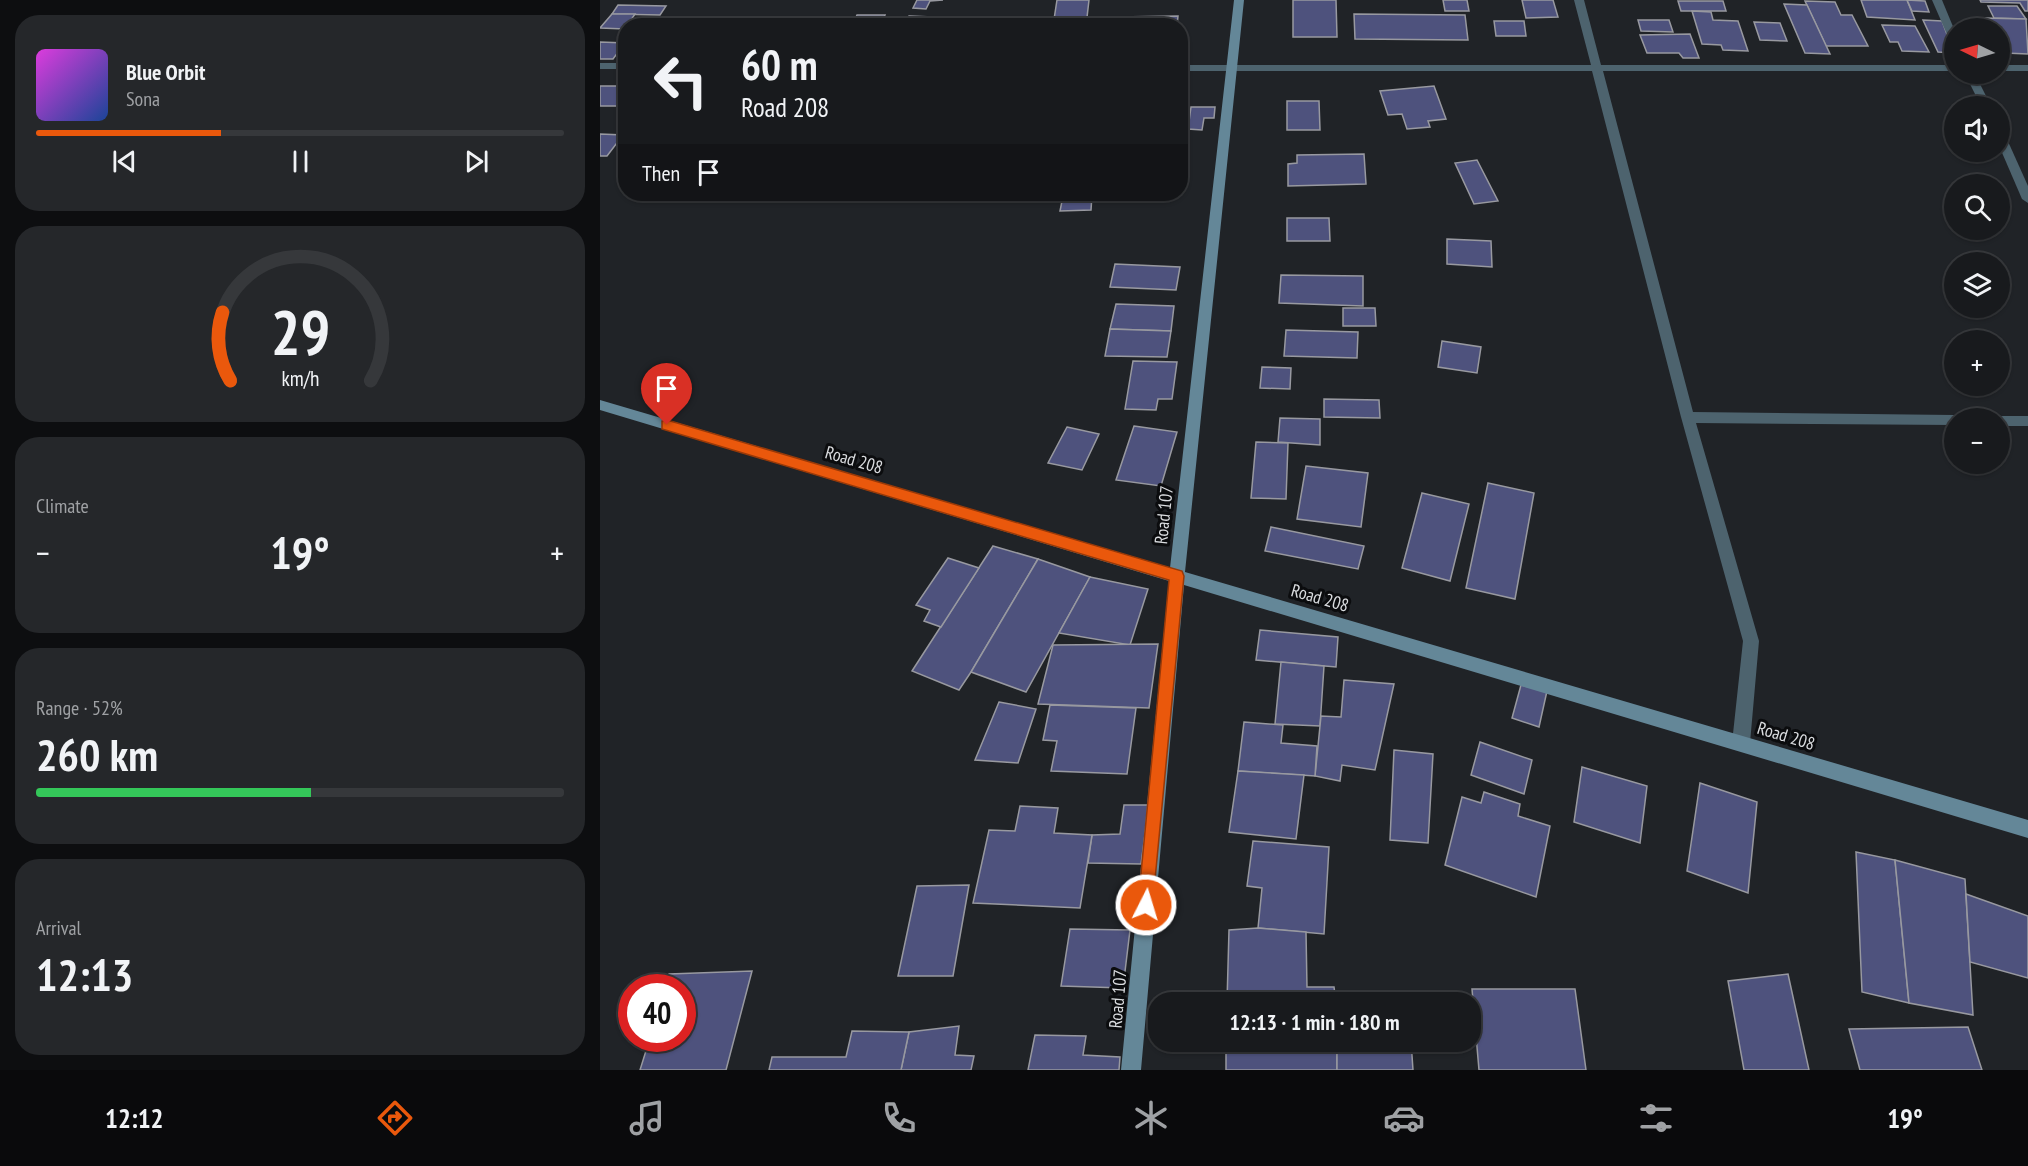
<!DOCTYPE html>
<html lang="en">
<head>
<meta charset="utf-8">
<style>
	:root { --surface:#181a1d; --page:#25272a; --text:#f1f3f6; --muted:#9fa1a4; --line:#36383b; --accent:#ea580c }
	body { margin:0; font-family:"PT Sans Narrow",sans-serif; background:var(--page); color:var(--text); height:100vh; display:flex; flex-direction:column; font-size:22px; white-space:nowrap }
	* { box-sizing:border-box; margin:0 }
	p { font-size:20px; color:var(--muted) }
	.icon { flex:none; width:33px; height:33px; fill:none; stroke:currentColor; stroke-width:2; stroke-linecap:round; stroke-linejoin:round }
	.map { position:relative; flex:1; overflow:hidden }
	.side { display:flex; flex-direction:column; gap:15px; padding:15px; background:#0d0e10; width:600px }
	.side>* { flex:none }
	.top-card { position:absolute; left:18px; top:18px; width:570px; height:183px; border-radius:24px; box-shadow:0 2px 4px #0004,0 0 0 2px var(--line); background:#181a1d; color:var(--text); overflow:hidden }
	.needle { width:39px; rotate:275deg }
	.tools { position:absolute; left:1344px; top:18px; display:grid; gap:12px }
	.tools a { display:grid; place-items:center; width:66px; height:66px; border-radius:50%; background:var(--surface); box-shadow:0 2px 4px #0004,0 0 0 2px var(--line); font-size:30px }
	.speed { position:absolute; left:18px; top:974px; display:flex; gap:12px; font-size:30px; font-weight:700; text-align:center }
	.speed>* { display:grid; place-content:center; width:78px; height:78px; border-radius:50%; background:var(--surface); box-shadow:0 2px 4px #0004,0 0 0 2px var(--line); line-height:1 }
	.speed .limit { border:9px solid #d22; background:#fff; color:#111 }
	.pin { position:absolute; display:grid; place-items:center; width:51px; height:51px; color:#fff; margin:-62px -26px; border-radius:50% 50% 50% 0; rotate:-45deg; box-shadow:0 0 6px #0007 }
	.pin .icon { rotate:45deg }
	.me { position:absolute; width:66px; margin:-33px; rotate:5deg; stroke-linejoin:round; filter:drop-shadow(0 0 4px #0008) }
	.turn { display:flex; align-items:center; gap:21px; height:126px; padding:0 24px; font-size:27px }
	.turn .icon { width:78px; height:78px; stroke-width:2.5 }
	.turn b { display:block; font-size:42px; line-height:51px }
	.then { display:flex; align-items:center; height:57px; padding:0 24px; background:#0003; gap:12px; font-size:22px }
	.big { font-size:45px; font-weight:700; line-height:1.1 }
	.side .tile { flex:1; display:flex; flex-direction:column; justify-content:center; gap:9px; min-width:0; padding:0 21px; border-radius:24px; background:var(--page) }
	.side .dial { align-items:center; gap:0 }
	.dial svg { height:156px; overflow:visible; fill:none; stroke:var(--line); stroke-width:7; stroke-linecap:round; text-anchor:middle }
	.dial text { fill:var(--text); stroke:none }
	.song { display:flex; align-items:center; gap:18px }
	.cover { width:72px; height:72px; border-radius:9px; background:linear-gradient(135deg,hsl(300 70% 55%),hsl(220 70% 35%)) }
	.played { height:6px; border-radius:3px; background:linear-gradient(90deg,var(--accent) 35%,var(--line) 35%) }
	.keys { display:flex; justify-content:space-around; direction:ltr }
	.heat { display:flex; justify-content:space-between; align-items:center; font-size:33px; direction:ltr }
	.charge { height:9px; border-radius:4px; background:linear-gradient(90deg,#34c759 52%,var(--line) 0) }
	.trip { position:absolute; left:548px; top:992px; width:333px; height:60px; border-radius:24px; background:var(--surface); box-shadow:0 2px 4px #0004,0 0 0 2px var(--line); font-weight:700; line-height:60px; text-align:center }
	.tab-bar { display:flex; height:96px; justify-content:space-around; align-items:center; background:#0a0a0c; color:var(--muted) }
	.tab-bar .icon { width:42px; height:42px }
	.tab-bar .on { color:var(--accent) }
	.tab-bar b { font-size:27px; color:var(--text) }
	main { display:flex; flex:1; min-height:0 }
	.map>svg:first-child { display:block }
	.building { fill:#4e527d; stroke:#9899a0; stroke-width:1.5 }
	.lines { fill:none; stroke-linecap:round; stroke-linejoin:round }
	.street { fill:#4d636e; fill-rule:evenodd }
	.secondary { fill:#648798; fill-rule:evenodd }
	.route { fill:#ea580c; stroke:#983908; stroke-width:1.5 }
	.labels { text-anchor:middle; stroke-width:6; stroke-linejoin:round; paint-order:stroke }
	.street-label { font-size:18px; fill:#dadcdf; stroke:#0b0c0e }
</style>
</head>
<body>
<main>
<section class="side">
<div class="tile">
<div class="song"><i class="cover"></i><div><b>Blue Orbit</b><p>Sona</p></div></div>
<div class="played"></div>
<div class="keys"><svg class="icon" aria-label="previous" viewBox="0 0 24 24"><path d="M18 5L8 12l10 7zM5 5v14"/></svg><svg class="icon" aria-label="pause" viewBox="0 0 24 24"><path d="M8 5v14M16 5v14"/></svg><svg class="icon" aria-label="next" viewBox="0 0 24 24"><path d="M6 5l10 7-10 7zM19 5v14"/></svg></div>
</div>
<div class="tile dial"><svg viewBox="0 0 100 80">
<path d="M14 69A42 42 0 1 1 86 69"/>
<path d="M14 69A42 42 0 0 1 10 34" stroke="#ea580c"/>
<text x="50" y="56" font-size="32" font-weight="700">29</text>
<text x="50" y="72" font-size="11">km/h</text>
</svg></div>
<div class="tile"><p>Climate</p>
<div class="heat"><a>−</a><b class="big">19°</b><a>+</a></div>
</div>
<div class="tile"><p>Range · 52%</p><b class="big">260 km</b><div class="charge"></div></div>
<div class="tile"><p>Arrival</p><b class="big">12:13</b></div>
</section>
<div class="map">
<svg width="1428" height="1070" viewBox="0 0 1428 1070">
	<rect width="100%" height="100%" fill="#202327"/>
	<g class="building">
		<polygon points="317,0 343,0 330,1 326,9 313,8"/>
		<polygon points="457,0 489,0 486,26 453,26"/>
		<polygon points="693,0 736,0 737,37 693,37"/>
		<polygon points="843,0 867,0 869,11 845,11"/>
		<polygon points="922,0 953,0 958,17 926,18"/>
		<polygon points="1261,0 1307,0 1315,20 1267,17"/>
		<polygon points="1307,0 1325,1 1329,12 1312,11"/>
		<polygon points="1380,0 1428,0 1428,11 1425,11 1420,3 1381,2"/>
		<polygon points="1078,1 1123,1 1126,11 1081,11"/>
		<polygon points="1205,1 1235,2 1241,15 1252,15 1268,46 1226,46"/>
		<polygon points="1184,4 1207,5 1230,54 1205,53"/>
		<polygon points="18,5 66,6 60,15 12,14"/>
		<polygon points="1388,6 1417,6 1426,19 1394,18"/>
		<polygon points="1092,11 1111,12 1113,20 1138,21 1148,51 1123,50 1121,45 1102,44"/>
		<polygon points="12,14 35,14 25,29 0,28"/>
		<polygon points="754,14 865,15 868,40 755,39"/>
		<polygon points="257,15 285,15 280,26 252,26"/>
		<polygon points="309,16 332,17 328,26 304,26"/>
		<polygon points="578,16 577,26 515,26 517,17"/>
		<polygon points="1383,18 1426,19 1428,54 1405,53 1400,45 1400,28 1389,28"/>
		<polygon points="1038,20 1069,20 1073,32 1041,31"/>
		<polygon points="1323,20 1342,21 1354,53 1338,52"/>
		<polygon points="894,21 924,21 926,36 896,36"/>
		<polygon points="1154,22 1180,23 1187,41 1160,40"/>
		<polygon points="1282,25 1315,26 1329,52 1302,51 1298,42 1290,42"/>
		<polygon points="1090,34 1099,58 1083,58 1079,53 1047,53 1040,35"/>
		<polygon points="0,42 25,43 13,59 0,59"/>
		<rect x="0" y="86" width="26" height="20"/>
		<polygon points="834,86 846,119 828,121 830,127 807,129 802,114 788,115 780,91"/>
		<polygon points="687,101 719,101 720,130 687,130"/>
		<polygon points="591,107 615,107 614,118 604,118 602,130 588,129"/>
		<polygon points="0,134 23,135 7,156 0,156"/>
		<polygon points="764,154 766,184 688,186 688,164 697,163 697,155"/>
		<polygon points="877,160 898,201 874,204 855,163"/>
		<polygon points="534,194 568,194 567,201 532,200"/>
		<polygon points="492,195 491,210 460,211 463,196"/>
		<polygon points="687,218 729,218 730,241 687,241"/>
		<polygon points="847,239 891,241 892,267 847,264"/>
		<polygon points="515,264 580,267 576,290 510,287"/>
		<polygon points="681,275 763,276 763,306 679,303"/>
		<polygon points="516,304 574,306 571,331 510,329"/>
		<polygon points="743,308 775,308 776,326 743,326"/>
		<polygon points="510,329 571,331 567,357 505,356"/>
		<polygon points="686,330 758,332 757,358 684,356"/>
		<polygon points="842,341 881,347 877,373 838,367"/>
		<polygon points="533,361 577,362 572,399 558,399 556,410 525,409"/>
		<polygon points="662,367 691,368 690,389 660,388"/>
		<polygon points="724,399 779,400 780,418 724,417"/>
		<polygon points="680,418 720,419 720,445 678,442"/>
		<polygon points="534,426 577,432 561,486 516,480"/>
		<polygon points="467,427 499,434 482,470 448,463"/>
		<polygon points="656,442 688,443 686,499 651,498"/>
		<polygon points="706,466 768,473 761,527 697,519"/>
		<polygon points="888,483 934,493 915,599 866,588"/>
		<polygon points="822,493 869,504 850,581 802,568"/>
		<polygon points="671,527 764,546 758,569 665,551"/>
		<polygon points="393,546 438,559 371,672 359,690 312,671"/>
		<polygon points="348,558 379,568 341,627 324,621 330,610 316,605"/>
		<polygon points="438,559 490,577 426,692 371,672"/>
		<polygon points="490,577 548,589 530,645 459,633"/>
		<polygon points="660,630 738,637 736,667 656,660"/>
		<polygon points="558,644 549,708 438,704 453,645"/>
		<polygon points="681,662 724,666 720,726 675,724"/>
		<polygon points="744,680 794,684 775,770 742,765 740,781 715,776 721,716 741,717"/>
		<polygon points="921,685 947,691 939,727 912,718"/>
		<polygon points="399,702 436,709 418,763 375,760"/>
		<polygon points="450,705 536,708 527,774 451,771 457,741 443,740"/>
		<polygon points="644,722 683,725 681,743 717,746 715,776 638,771"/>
		<polygon points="880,742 932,760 924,794 871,775"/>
		<polygon points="794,750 833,754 828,843 790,840"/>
		<polygon points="982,767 1047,786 1040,843 974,822"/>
		<polygon points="638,771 704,775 696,839 629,832"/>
		<polygon points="1100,783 1157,802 1148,893 1087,871"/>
		<polygon points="884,792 920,804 918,816 950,826 936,897 845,865 862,797 881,803"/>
		<polygon points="524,805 549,805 541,864 488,863 492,835 520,834"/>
		<polygon points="420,806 458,808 454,833 492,835 480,908 373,903 389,830 415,831"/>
		<polygon points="653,841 729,847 724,934 658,928 662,888 647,886"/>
		<polygon points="1256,852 1295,860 1309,1003 1262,992"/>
		<polygon points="1295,860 1365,879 1373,1015 1309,1003"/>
		<polygon points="369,885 353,976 298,976 317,886"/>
		<polygon points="1366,894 1428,916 1428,978 1370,962"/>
		<polygon points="658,928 706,932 707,987 734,987 736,1002 627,1002 629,930"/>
		<polygon points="470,929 530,930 523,988 461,986"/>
		<polygon points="152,971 126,1070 40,1070 50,1038 82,1038 82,987 65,987 69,974"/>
		<polygon points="1188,974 1209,1070 1144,1070 1128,981"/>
		<polygon points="872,989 975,989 986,1070 879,1070"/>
		<polygon points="808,999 808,1002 736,1002 736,1000"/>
		<polygon points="359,1026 355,1055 374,1056 371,1070 301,1070 309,1032"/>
		<polygon points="1368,1027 1382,1070 1260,1070 1249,1029"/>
		<polygon points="252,1031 309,1032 301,1070 169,1070 172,1057 246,1057"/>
		<polygon points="435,1035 486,1036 483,1055 520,1057 519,1070 428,1070"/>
		<rect x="626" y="1041" width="111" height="29"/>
		<polygon points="737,1041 811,1041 813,1070 737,1070"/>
	</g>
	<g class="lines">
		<g class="street">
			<polygon points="974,0 984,0 1001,65 1354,65 1354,71 1003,71 1093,412 1354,415 1360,418 1354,418 1354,425 1096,423 1159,641 1150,743 1147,749 1141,751 1135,749 1132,743 1143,641 1081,417 992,71 580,71 580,65 991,65"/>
			<polygon points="1332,0 1342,0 1354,29 1354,42 1349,39"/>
			<rect x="0" y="63" width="26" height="6"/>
			<rect x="1400" y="65" width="28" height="6"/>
			<polygon points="1365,74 1375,74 1391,106 1381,106"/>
			<polygon points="1400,134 1406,137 1428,186 1428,203 1422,199 1400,148"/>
			<polygon points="1400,416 1428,416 1428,426 1400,426 1400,418 1394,418"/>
		</g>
		<polygon class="secondary" points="634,0 644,0 585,572 1428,820 1428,838 584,585 541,1070 521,1070 569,581 0,410 0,400 570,568"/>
	</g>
	<polygon class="route" points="67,420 582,571 584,576 552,911 546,914 540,911 538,905 569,580 62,429 62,421"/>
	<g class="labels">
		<g class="street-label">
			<text transform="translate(254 460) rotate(16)" y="6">Road 208</text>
			<text transform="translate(564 515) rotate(-84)" y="6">Road 107</text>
			<text transform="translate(720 598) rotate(16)" y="6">Road 208</text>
			<text transform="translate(1186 736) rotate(17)" y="6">Road 208</text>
			<text transform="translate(518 999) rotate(-85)" y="6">Road 107</text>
		</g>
	</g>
</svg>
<div class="tools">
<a><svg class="needle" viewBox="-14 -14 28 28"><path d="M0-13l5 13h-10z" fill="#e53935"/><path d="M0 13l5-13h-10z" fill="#9fa1a4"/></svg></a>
<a><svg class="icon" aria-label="sound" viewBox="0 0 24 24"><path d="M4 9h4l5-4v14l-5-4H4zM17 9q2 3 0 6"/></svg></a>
<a><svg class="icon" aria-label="search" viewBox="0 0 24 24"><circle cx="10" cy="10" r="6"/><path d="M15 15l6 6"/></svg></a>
<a><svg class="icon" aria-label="layers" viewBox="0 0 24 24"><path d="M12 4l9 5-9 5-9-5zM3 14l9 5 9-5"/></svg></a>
<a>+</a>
<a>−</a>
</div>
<div class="speed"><div class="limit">40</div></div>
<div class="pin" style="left:67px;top:425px;background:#d93025"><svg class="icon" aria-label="arrive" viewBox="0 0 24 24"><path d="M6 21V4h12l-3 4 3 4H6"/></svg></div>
<svg class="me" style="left:546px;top:905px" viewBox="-20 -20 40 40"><circle r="17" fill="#ea580c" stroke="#fff" stroke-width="3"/><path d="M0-11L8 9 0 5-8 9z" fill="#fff"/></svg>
<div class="trip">12:13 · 1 min · 180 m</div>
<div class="top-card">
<div class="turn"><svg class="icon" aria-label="left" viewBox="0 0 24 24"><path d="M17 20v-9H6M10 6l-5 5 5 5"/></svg><div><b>60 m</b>Road 208</div></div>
<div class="then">Then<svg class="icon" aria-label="arrive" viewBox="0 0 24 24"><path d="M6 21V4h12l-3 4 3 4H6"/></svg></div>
</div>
</div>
</main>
<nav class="tab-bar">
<b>12:12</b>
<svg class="icon on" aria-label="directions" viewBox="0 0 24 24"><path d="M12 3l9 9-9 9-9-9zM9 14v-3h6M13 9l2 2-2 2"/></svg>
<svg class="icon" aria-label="music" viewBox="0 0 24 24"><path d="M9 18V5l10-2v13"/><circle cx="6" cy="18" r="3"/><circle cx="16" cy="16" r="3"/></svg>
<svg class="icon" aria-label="phone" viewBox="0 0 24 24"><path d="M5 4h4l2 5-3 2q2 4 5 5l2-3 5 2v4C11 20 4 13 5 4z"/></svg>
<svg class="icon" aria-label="climate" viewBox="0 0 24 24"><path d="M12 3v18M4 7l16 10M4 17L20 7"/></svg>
<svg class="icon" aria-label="car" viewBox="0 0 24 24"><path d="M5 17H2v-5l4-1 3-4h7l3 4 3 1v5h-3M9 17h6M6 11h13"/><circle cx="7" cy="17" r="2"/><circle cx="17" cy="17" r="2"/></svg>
<svg class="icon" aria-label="filters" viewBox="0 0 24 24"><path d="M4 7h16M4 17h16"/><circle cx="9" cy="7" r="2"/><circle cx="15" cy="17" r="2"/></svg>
<b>19°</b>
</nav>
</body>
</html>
